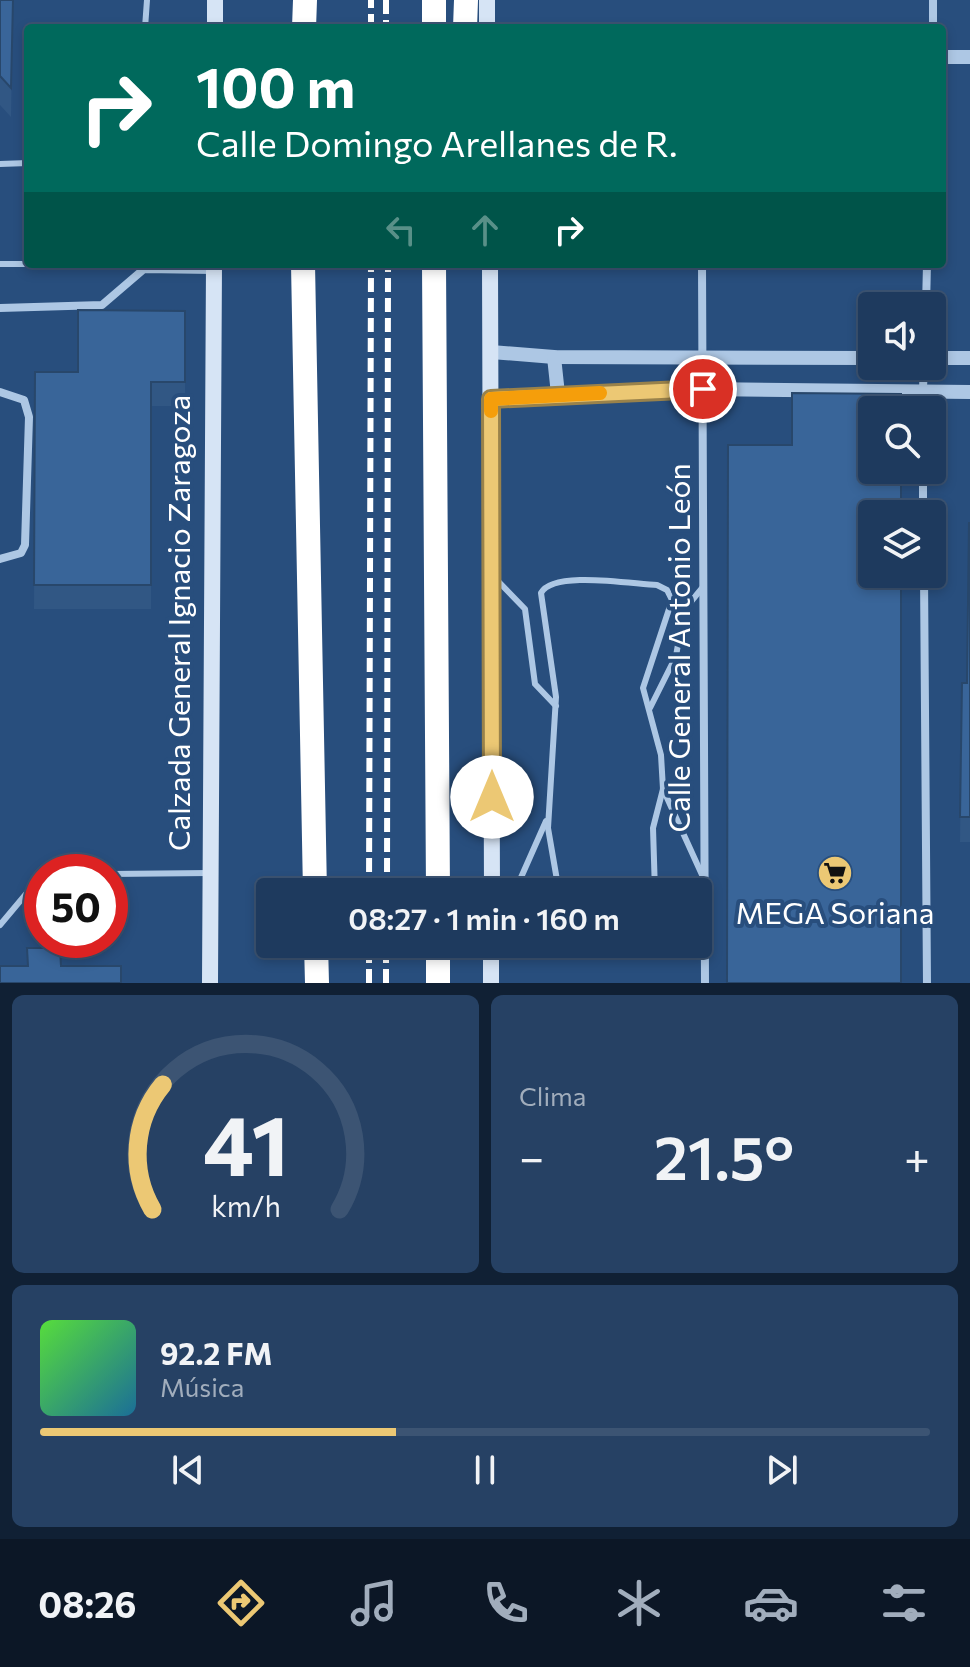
<!DOCTYPE html>
<html lang="es">
<head>
<meta charset="utf-8">
<style>
	:root { --surface:#1e3a5e; --page:#264164; --text:#f1f3f6; --muted:#a1adbc; --line:#3c5473; --accent:#ecc874 }
	body { margin:0; font-family:Commissioner,sans-serif; background:var(--page); color:var(--text); height:100vh; display:flex; flex-direction:column; font-size:30px; white-space:nowrap }
	* { box-sizing:border-box; margin:0 }
	p { font-size:26px; color:var(--muted) }
	.icon { flex:none; width:44px; height:44px; fill:none; stroke:currentColor; stroke-width:2; stroke-linecap:round; stroke-linejoin:round }
	.map { position:relative; height:983px; overflow:hidden }
	.panel { display:flex; flex-direction:column; gap:12px; padding:12px; background:#102034; flex:1 }
	.panel>* { flex:none }
	.banner { position:absolute; left:24px; top:24px; width:922px; height:244px; border-radius:8px; box-shadow:0 4px 12px #0003,0 0 0 2px var(--line); background:#00695c; color:#fff; overflow:hidden }
	.controls { position:absolute; left:858px; top:292px; display:grid; gap:16px }
	.controls a { display:grid; place-items:center; width:88px; height:88px; border-radius:8px; background:var(--surface); box-shadow:0 4px 12px #0003,0 0 0 2px var(--line); font-size:40px }
	.speed { position:absolute; left:24px; top:854px; display:flex; gap:16px; font-size:40px; font-weight:700; text-align:center }
	.speed>* { display:grid; place-content:center; width:104px; height:104px; border-radius:50%; background:var(--surface); box-shadow:0 4px 12px #0003,0 0 0 2px var(--line); line-height:1 }
	.speed .limit { border:12px solid #d22; background:#fff; color:#111 }
	.pin { position:absolute; display:grid; place-items:center; width:68px; height:68px; color:#fff; margin:-34px; border:4px solid #fff; border-radius:50%; box-shadow:0 2px 8px #0007 }
	.me { position:absolute; width:88px; margin:-44px; rotate:0deg; stroke-linejoin:round; filter:drop-shadow(0 0 6px #0008) }
	.turn { display:flex; align-items:center; gap:28px; height:168px; padding:0 40px; font-size:36px }
	.turn .icon { width:104px; height:104px; stroke-width:2.5 }
	.turn b { display:block; font-size:56px; line-height:68px }
	.lanes { display:flex; align-items:center; height:76px; padding:0 40px; background:#0003; justify-content:center; gap:40px; direction:ltr }
	.lanes .off { opacity:.35 }
	.big { font-size:60px; font-weight:600; line-height:1.1 }
	.panel .widget { flex:1; display:flex; flex-direction:column; justify-content:center; gap:12px; min-width:0; padding:0 28px; border-radius:12px; background:var(--page) }
	.panel .dial { align-items:center; gap:0 }
	.dial svg { height:208px; overflow:visible; fill:none; stroke:var(--line); stroke-width:7; stroke-linecap:round; text-anchor:middle }
	.dial text { fill:var(--text); stroke:none }
	.song { display:flex; align-items:center; gap:24px }
	.cover { width:96px; height:96px; border-radius:12px; background:linear-gradient(135deg,hsl(110 70% 55%),hsl(200 70% 35%)) }
	.played { height:8px; border-radius:4px; background:linear-gradient(90deg,var(--accent) 40%,var(--line) 40%) }
	.keys { display:flex; justify-content:space-around; direction:ltr }
	.heat { display:flex; justify-content:space-between; align-items:center; font-size:44px; direction:ltr }
	.panel .tiles { flex:1; display:grid; gap:12px; grid-template-columns:1fr 1fr }
	.widget:last-child { grid-column:span 2 }
	.trip { position:absolute; left:256px; top:878px; width:456px; height:80px; border-radius:8px; background:var(--surface); box-shadow:0 4px 12px #0003,0 0 0 2px var(--line); font-weight:600; line-height:80px; text-align:center }
	.menu { display:flex; height:128px; justify-content:space-around; align-items:center; background:#0c1726; color:var(--muted) }
	.menu .icon { width:56px; height:56px }
	.menu .current { color:var(--accent) }
	.menu b { font-size:36px; color:var(--text) }
	.map>svg:first-child { display:block }
	.lines { fill:none; stroke-linecap:round; stroke-linejoin:round }
	.service { stroke:#adc7e4; stroke-width:6 }
	.minor { stroke:#adc7e4; stroke-width:8 }
	.tertiary { stroke:#adc7e4; stroke-width:14 }
	.secondary { stroke:#d6e4f5; stroke-width:16 }
	.motorway { stroke:#fff; stroke-width:24 }
	.rail { stroke:#fff; stroke-width:6; stroke-dasharray:14 6; stroke-linecap:butt }
	.wall { fill:#315784 }
	.building { fill:#396599; stroke:#28476b; stroke-width:2 }
	.route-casing { stroke:#99824b; stroke-width:20 }
	.route { stroke:#ecc874; stroke-width:14 }
	.slow { stroke:#f59e0b; stroke-width:14 }
	.labels { text-anchor:middle; stroke-width:8; stroke-linejoin:round; paint-order:stroke }
	.street-label { font-size:30px; fill:#fff; stroke:#284e7d }
	.poi-label { font-size:30px; fill:#fff; stroke:#284e7d }
</style>
</head>
<body>
<div class="map">
<svg width="970" height="983" viewBox="0 0 970 983">
	<rect width="100%" height="100%" fill="#284e7d"/>
	<g class="lines">
		<g class="service">
			<polyline points="145,28 147,0"/>
			<polyline points="0,164 28,163"/>
			<polyline points="0,264 90,264"/>
			<polyline points="494,577 525,609 535,684 556,706"/>
			<polyline points="650,708 676,656 684,610 703,587"/>
			<polyline points="663,789 703,877"/>
			<polyline points="110,874 210,873"/>
			<polyline points="510,892 519,882 546,821"/>
			<path d="M 555,892 L 558,886 L 548,828 L 556,697 L 541,593 C 553,570 632,584 657,585 L 667,590 L 672,600 L 643,688 L 661,755 L 663,789 L 653,828 L 655,892"/>
			<polyline points="0,925 31,888 42,880"/>
		</g>
		<g class="minor">
			<polyline points="933,28 933,0"/>
			<polyline points="702,264 705,983"/>
			<polyline points="926,306 927,264"/>
			<polyline points="0,308 102,305 144,269 214,270"/>
			<polyline points="0,392 24,400 29,417 25,545 21,553 0,559"/>
			<polyline points="922,410 924,366"/>
			<polyline points="923,470 923,514"/>
			<polyline points="924,574 927,983"/>
		</g>
		<g class="tertiary">
			<polyline points="942,57 970,57"/>
			<polyline points="491,352 554,357 872,358"/>
			<polyline points="554,357 558,394"/>
			<polyline points="932,358 970,358"/>
			<polyline points="491,399 703,389 970,392"/>
		</g>
		<g class="secondary">
			<polyline points="487,0 487,28"/>
			<polyline points="215,28 215,0"/>
			<polyline points="490,264 492,892"/>
			<polyline points="210,983 214,264"/>
			<polyline points="491,983 491,944"/>
		</g>
		<g class="motorway">
			<polyline points="434,0 434,28"/>
			<polyline points="304,28 305,0"/>
			<polyline points="465,28 466,0"/>
			<polyline points="303,264 315,892"/>
			<polyline points="434,264 438,892"/>
			<polyline points="316,944 317,983"/>
			<polyline points="438,944 438,983"/>
		</g>
		<g class="rail">
			<polyline points="386,0 386,28"/>
			<polyline points="371,28 371,0"/>
			<polyline points="369,892 371,264"/>
			<polyline points="387,892 388,264"/>
			<polyline points="369,983 369,944"/>
			<polyline points="386,983 386,944"/>
		</g>
	</g>
	<g class="wall">
		<polygon points="0,0 13,0 11,117 0,105"/>
		<polygon points="185,311 185,406 151,406 151,609 34,609 35,372 78,372"/>
		<polygon points="970,523 970,842 960,842 962,683 967,683"/>
	</g>
	<g class="building">
		<polygon points="0,0 13,0 11,88 0,76"/>
		<polygon points="78,310 185,311 185,382 151,382 151,585 34,585 35,372 78,372"/>
		<polygon points="792,393 901,394 901,410 872,410 872,470 901,470 901,514 872,514 872,574 901,574 901,983 727,983 728,445 792,445"/>
		<polygon points="969,523 970,523 970,817 960,817 962,683 967,683"/>
		<polygon points="27,948 60,948 61,966 121,966 121,983 0,983 0,966 28,966"/>
	</g>
	<g class="lines">
		<g class="route-casing">
			<polyline id="route" points="492,797 491,399 703,389"/>
		</g>
		<use href="#route" class="route"/>
		<polyline class="slow" points="491,411 491,399 600,393"/>
	</g>
	<defs>
		<g id="supermarket-disc" transform="scale(1.8)"><circle r="9.5" fill="#ecc874" stroke="#284e7d"/><path d="M-6-5.5h2.5l.6 2H6L4.5 2H-2.5L-4.4-4H-6ZM-1.5 3.2a1.3 1.3 0 1 0 .1 0ZM3 3.2a1.3 1.3 0 1 0 .1 0Z" fill="#111"/></g>
	</defs>
	<g fill-rule="evenodd">
		<use href="#supermarket-disc" x="835" y="873"/>
	</g>
	<g class="labels">
		<g class="street-label">
			<text transform="translate(180 623) rotate(-90)" y="10">Calzada General Ignacio Zaragoza</text>
			<text transform="translate(680 648) rotate(-90)" y="10">Calle General Antonio León</text>
		</g>
		<g class="poi-label">
			<text x="835" y="924">MEGA Soriana</text>
		</g>
	</g>
</svg>
<div class="controls">
<a><svg class="icon" aria-label="sound" viewBox="0 0 24 24"><path d="M4 9h4l5-4v14l-5-4H4zM17 9q2 3 0 6"/></svg></a>
<a><svg class="icon" aria-label="search" viewBox="0 0 24 24"><circle cx="10" cy="10" r="6"/><path d="M15 15l6 6"/></svg></a>
<a><svg class="icon" aria-label="layers" viewBox="0 0 24 24"><path d="M12 4l9 5-9 5-9-5zM3 14l9 5 9-5"/></svg></a>
</div>
<div class="speed"><div class="limit">50</div></div>
<div class="pin" style="left:703px;top:389px;background:#d93025"><svg class="icon" aria-label="arrive" viewBox="0 0 24 24"><path d="M6 21V4h12l-3 4 3 4H6"/></svg></div>
<svg class="me" style="left:492px;top:797px" viewBox="-20 -20 40 40"><circle r="19" fill="#fff"/><path d="M0-13L10 11 0 6-10 11z" fill="#ecc874"/></svg>
<div class="trip">08:27 · 1 min · 160 m</div>
<div class="banner">
<div class="turn"><svg class="icon" aria-label="right" viewBox="0 0 24 24"><path d="M7 20v-9h11M14 6l5 5-5 5"/></svg><div><b>100 m</b>Calle Domingo Arellanes de R.</div></div>
<div class="lanes"><svg class="icon off" aria-label="left" viewBox="0 0 24 24"><path d="M17 20v-9H6M10 6l-5 5 5 5"/></svg><svg class="icon off" aria-label="ahead" viewBox="0 0 24 24"><path d="M12 20V5M6 11l6-6 6 6"/></svg><svg class="icon" aria-label="right" viewBox="0 0 24 24"><path d="M7 20v-9h11M14 6l5 5-5 5"/></svg></div>
</div>
</div>
<section class="panel">
<div class="tiles">
<div class="widget dial"><svg viewBox="0 0 100 80">
<path d="M14 69A42 42 0 1 1 86 69"/>
<path d="M14 69A42 42 0 0 1 18 21" stroke="#ecc874"/>
<text x="50" y="56" font-size="32" font-weight="700">41</text>
<text x="50" y="72" font-size="11">km/h</text>
</svg></div>
<div class="widget"><p>Clima</p>
<div class="heat"><a>−</a><b class="big">21.5°</b><a>+</a></div>
</div>
<div class="widget">
<div class="song"><i class="cover"></i><div><b>92.2 FM</b><p>Música</p></div></div>
<div class="played"></div>
<div class="keys"><svg class="icon" aria-label="previous" viewBox="0 0 24 24"><path d="M18 5L8 12l10 7zM5 5v14"/></svg><svg class="icon" aria-label="pause" viewBox="0 0 24 24"><path d="M8 5v14M16 5v14"/></svg><svg class="icon" aria-label="next" viewBox="0 0 24 24"><path d="M6 5l10 7-10 7zM19 5v14"/></svg></div>
</div>
</div>
</section>
<nav class="menu">
<b>08:26</b>
<svg class="icon current" aria-label="directions" viewBox="0 0 24 24"><path d="M12 3l9 9-9 9-9-9zM9 14v-3h6M13 9l2 2-2 2"/></svg>
<svg class="icon" aria-label="music" viewBox="0 0 24 24"><path d="M9 18V5l10-2v13"/><circle cx="6" cy="18" r="3"/><circle cx="16" cy="16" r="3"/></svg>
<svg class="icon" aria-label="phone" viewBox="0 0 24 24"><path d="M5 4h4l2 5-3 2q2 4 5 5l2-3 5 2v4C11 20 4 13 5 4z"/></svg>
<svg class="icon" aria-label="climate" viewBox="0 0 24 24"><path d="M12 3v18M4 7l16 10M4 17L20 7"/></svg>
<svg class="icon" aria-label="car" viewBox="0 0 24 24"><path d="M5 17H2v-5l4-1 3-4h7l3 4 3 1v5h-3M9 17h6M6 11h13"/><circle cx="7" cy="17" r="2"/><circle cx="17" cy="17" r="2"/></svg>
<svg class="icon" aria-label="filters" viewBox="0 0 24 24"><path d="M4 7h16M4 17h16"/><circle cx="9" cy="7" r="2"/><circle cx="15" cy="17" r="2"/></svg>
</nav>
</body>
</html>
